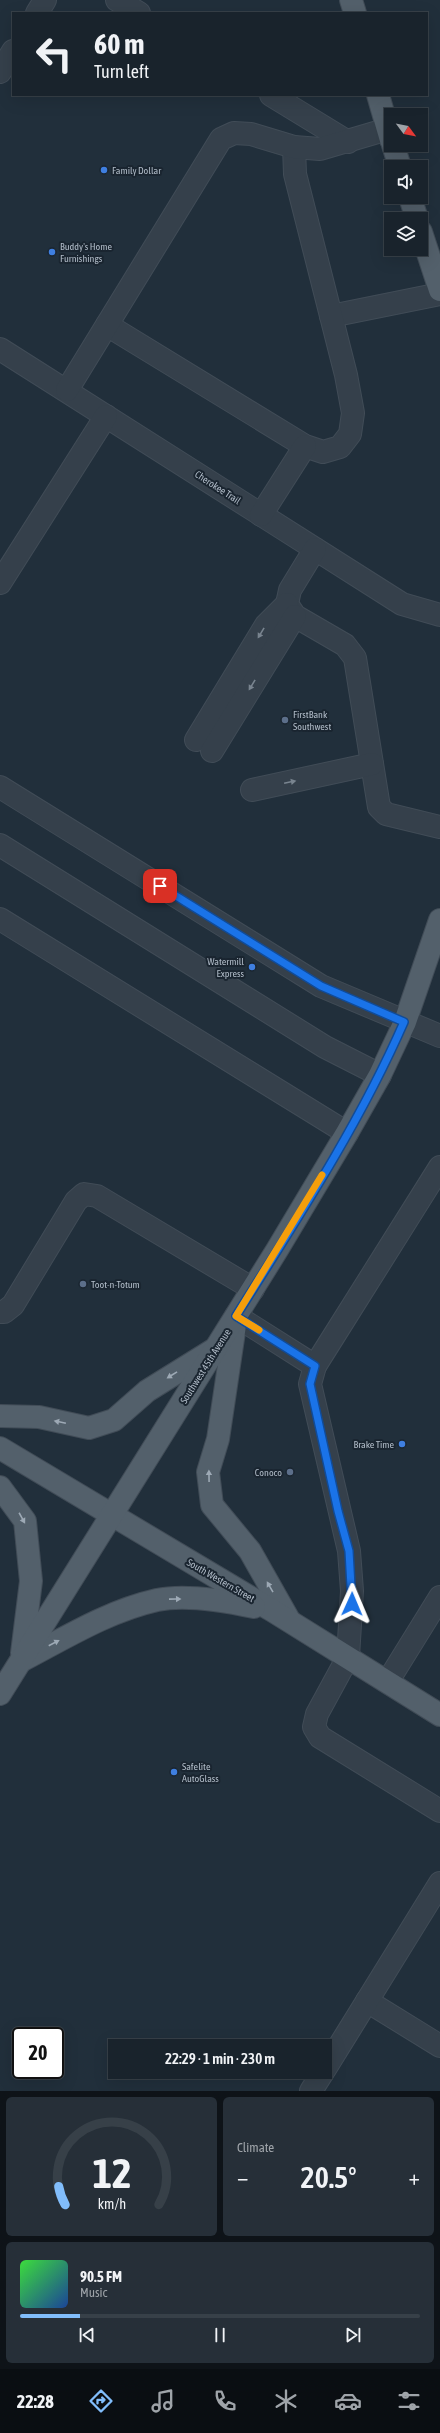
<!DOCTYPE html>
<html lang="en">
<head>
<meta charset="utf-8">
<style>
	:root { --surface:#19232c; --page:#262f38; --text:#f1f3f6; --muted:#9fa4a9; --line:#374048; --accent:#81bdfb }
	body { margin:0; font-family:"Asap Condensed",sans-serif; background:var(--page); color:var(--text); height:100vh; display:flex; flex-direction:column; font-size:15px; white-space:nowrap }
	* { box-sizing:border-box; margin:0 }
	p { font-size:13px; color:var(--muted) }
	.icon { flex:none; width:22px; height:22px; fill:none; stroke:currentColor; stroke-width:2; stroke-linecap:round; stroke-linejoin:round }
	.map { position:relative; height:2091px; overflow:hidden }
	.drawer { display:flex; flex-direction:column; gap:6px; padding:6px; background:#0e1318; flex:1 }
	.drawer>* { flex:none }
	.hud { position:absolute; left:12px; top:12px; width:416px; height:84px; border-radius:0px; box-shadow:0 4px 16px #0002,0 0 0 1px var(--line); background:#19232c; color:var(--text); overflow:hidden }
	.needle { width:26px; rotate:122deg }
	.controls { position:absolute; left:384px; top:108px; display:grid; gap:8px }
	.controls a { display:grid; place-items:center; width:44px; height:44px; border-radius:0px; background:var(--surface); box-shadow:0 4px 16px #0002,0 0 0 1px var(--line); font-size:20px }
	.speed { position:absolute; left:12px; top:2027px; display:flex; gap:8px; font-size:20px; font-weight:700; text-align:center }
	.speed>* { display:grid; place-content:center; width:52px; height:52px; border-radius:50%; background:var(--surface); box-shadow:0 4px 16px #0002,0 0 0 1px var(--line); line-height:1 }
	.speed .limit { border:2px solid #111; border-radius:6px; background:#fff; color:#111 }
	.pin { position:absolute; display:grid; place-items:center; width:34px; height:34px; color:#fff; margin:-17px; border-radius:8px; box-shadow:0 2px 6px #0006 }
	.me { position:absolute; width:44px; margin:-22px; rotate:1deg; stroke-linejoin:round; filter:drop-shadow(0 0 3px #0008) }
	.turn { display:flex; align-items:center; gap:14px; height:84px; padding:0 16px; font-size:18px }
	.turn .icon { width:52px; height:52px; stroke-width:2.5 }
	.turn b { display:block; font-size:28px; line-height:34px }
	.big { font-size:30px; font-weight:600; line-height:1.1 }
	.drawer .widget { flex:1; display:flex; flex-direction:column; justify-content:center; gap:6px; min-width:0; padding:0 14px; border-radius:6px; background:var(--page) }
	.drawer .dial { align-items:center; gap:0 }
	.dial svg { height:104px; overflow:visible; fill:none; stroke:var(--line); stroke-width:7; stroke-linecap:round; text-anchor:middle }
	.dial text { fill:var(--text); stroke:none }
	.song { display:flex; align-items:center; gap:12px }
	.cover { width:48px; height:48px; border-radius:6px; background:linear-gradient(135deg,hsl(120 70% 55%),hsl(220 70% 35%)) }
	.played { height:4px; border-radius:2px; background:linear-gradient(90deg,var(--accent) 15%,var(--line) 15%) }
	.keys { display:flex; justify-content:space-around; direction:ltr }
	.heat { display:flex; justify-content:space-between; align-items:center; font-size:22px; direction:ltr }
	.drawer .tiles { flex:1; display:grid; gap:6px; grid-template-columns:1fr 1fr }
	.widget:last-child { grid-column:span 2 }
	.trip { position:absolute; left:108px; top:2039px; width:224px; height:40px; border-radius:0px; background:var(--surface); box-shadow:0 4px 16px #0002,0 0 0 1px var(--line); font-weight:600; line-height:40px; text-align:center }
	.dock { display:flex; height:64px; justify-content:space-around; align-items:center; background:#0a0e12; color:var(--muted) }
	.dock .icon { width:28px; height:28px }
	.dock .selected { color:var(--accent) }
	.dock b { font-size:18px; color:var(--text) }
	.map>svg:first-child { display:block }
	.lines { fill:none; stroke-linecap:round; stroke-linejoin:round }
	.minor-casing { stroke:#414c57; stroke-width:24 }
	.major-casing { stroke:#414c57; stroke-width:24 }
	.minor { stroke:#35404b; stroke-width:22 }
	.major { stroke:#53606b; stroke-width:22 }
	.oneway { fill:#79848f }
	.oneway2 { fill:#9da9b5 }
	.route-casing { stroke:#114b97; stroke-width:10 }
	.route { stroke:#1a73e8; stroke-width:7 }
	.slow { stroke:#f59e0b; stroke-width:7 }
	.shop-dot { fill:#3f7fe0; stroke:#1a2530; stroke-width:1.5 }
	.service-dot { fill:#5c6f8a; stroke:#1a2530; stroke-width:1.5 }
	.labels { text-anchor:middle; stroke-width:4; stroke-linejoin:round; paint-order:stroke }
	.poi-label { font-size:10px; fill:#b0bbc7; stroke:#1a2530; text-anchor:start }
	.street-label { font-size:10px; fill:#b0bbc7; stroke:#1a2530 }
</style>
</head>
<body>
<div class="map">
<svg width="440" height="2091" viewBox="0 0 440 2091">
	<rect width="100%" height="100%" fill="#212f3b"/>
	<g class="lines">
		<g class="minor-casing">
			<g id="minor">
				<polyline points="117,0 139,13"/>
				<polyline points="37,13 45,0"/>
				<polyline points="0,72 13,51"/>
				<polyline points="271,95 348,142"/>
				<polyline points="331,316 440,294"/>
				<polyline points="107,325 305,446 323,452 340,447 350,434 353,413 346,375 295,174 294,147"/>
				<polyline points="0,349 402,604 440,615"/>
				<polyline points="67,390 221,139 234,133 251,134 294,147 320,149 388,129"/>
				<polyline points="261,515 305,446"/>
				<polyline points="315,549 290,590 287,604 295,616 345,645 355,658 379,807 386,814 440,827"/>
				<polyline points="0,583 106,416"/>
				<polyline points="196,740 266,625 287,604"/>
				<polyline points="212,751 295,616"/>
				<polyline points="0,787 321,986 440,1036"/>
				<polyline points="252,790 372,764"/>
				<polyline points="0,845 325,1047 380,1075"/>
				<polyline points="0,919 347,1133"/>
				<polyline points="0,1312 4,1312 13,1305 76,1201 84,1194 97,1196 253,1289"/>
				<polyline points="236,1316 315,1366 310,1384 349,1551 352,1591 348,1657 317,1714 314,1727 320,1737 440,1811"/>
				<polyline points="315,1366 440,1167"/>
				<polyline points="388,1681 440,1597"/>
				<polyline points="367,2001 440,2046"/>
				<polyline points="325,2069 440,1883"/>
				<polyline points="311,2091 323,2072"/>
			</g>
		</g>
		<g class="major-casing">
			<g id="major">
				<polyline points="351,0 355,13"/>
				<polyline points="378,95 391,140"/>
				<polyline points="393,145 400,167"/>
				<polyline points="410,197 417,219"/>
				<polyline points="421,232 440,290"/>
				<polyline points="235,1325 218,1439 208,1472 212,1505 250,1551 289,1620"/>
				<polyline points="0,1416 39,1417 89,1428 114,1420 147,1391 213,1350"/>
				<polyline points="0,1448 273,1611 440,1715"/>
				<polyline points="0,1487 25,1521 31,1581 22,1653"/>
				<path d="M 21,1661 C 65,1638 108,1611 157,1600 C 185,1594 226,1601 254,1607"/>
				<polyline points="0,1694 277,1250 347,1133 380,1075 405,1022 440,920"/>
			</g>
		</g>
		<use href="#minor" class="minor"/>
		<use href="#major" class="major"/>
	</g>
	<defs><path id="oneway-solid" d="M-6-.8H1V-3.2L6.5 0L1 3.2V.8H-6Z"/></defs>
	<g class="oneway">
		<use href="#oneway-solid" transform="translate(261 633) rotate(121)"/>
		<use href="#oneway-solid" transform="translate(252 685) rotate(121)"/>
		<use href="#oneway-solid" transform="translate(290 782) rotate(-12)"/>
	</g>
	<g class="oneway2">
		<use href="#oneway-solid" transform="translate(172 1375) rotate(148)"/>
		<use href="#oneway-solid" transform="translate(60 1422) rotate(-168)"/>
		<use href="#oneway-solid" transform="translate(209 1476) rotate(-91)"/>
		<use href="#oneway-solid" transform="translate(22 1518) rotate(61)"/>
		<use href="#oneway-solid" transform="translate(270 1587) rotate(-120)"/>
		<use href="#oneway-solid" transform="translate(175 1599) rotate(-1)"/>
		<use href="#oneway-solid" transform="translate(54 1643) rotate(-28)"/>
	</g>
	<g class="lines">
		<g class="route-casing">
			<path id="route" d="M 160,886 L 321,986 L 404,1022 C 359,1125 296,1221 236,1316 L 315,1366 L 310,1384 L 338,1511 L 349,1551 L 352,1604"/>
		</g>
		<use href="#route" class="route"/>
		<polyline class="slow" points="259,1330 236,1316 322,1175"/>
	</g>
	<g class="shop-dot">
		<circle cx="104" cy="170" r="4"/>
		<circle cx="52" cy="252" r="4"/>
		<circle cx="252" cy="967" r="4"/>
		<circle cx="402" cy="1444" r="4"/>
		<circle cx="174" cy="1772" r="4"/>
	</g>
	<g class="service-dot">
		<circle cx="285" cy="720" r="4"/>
		<circle cx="83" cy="1284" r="4"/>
		<circle cx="290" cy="1472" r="4"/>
	</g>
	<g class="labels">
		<g class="poi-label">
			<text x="112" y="174">Family Dollar</text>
			<text x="60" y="250">Buddy's Home<tspan x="60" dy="12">Furnishings</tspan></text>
			<text x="293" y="718">FirstBank<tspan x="293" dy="12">Southwest</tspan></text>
			<text x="244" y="965" text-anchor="end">Watermill<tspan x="244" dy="12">Express</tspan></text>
			<text x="91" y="1288">Toot-n-Totum</text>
			<text x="394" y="1448" text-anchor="end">Brake Time</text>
			<text x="282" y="1476" text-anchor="end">Conoco</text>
			<text x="182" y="1770">Safelite<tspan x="182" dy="12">AutoGlass</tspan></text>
		</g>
		<g class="street-label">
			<text transform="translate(218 487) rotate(33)" y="4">Cherokee Trail</text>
			<text transform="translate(205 1366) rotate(-58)" y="4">Southwest 45th Avenue</text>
			<text transform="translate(221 1580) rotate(30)" y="4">South Western Street</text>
		</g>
	</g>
</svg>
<div class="controls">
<a><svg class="needle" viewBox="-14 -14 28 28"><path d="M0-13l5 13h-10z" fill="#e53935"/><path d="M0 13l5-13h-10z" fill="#9fa4a9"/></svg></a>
<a><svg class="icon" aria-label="sound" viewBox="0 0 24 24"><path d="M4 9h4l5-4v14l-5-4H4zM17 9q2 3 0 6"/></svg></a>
<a><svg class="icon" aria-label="layers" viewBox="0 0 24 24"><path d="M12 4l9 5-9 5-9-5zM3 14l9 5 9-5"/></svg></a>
</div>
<div class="speed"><div class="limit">20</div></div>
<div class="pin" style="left:160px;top:886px;background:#d93025"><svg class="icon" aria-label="arrive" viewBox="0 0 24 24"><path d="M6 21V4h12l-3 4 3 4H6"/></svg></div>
<svg class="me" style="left:352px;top:1604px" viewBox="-20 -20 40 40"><path d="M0-17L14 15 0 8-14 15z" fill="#1a73e8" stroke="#fff" stroke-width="4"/></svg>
<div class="trip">22:29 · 1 min · 230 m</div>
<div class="hud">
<div class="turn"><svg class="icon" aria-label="left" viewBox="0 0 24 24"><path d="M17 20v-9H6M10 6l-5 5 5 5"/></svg><div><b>60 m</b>Turn left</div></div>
</div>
</div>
<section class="drawer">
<div class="tiles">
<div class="widget dial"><svg viewBox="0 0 100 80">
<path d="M14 69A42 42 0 1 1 86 69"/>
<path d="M14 69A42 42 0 0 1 9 55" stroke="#81bdfb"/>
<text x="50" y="56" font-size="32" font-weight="700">12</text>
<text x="50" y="72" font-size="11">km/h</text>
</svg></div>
<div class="widget"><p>Climate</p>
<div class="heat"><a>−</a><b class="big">20.5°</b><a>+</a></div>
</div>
<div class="widget">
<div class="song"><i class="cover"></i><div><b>90.5 FM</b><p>Music</p></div></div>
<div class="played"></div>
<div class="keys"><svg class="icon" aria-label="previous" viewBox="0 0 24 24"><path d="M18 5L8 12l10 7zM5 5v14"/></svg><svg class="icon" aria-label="pause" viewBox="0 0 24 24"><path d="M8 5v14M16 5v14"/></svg><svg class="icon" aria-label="next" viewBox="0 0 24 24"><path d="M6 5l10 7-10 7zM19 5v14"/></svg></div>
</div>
</div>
</section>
<nav class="dock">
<b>22:28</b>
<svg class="icon selected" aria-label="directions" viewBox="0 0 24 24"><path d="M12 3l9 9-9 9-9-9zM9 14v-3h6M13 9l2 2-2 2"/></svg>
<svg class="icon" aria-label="music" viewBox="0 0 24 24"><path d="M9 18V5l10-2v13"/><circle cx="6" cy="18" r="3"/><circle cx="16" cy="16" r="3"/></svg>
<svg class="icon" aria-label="phone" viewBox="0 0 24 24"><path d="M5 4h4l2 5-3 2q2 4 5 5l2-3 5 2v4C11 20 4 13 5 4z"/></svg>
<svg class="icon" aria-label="climate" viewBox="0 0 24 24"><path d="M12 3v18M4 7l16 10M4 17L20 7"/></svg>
<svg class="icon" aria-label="car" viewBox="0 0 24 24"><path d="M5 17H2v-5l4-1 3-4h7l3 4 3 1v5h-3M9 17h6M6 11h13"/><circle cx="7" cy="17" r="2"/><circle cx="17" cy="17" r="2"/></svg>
<svg class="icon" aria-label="filters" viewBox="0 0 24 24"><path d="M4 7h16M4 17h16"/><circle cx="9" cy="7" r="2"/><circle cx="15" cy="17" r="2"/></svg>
</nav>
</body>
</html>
